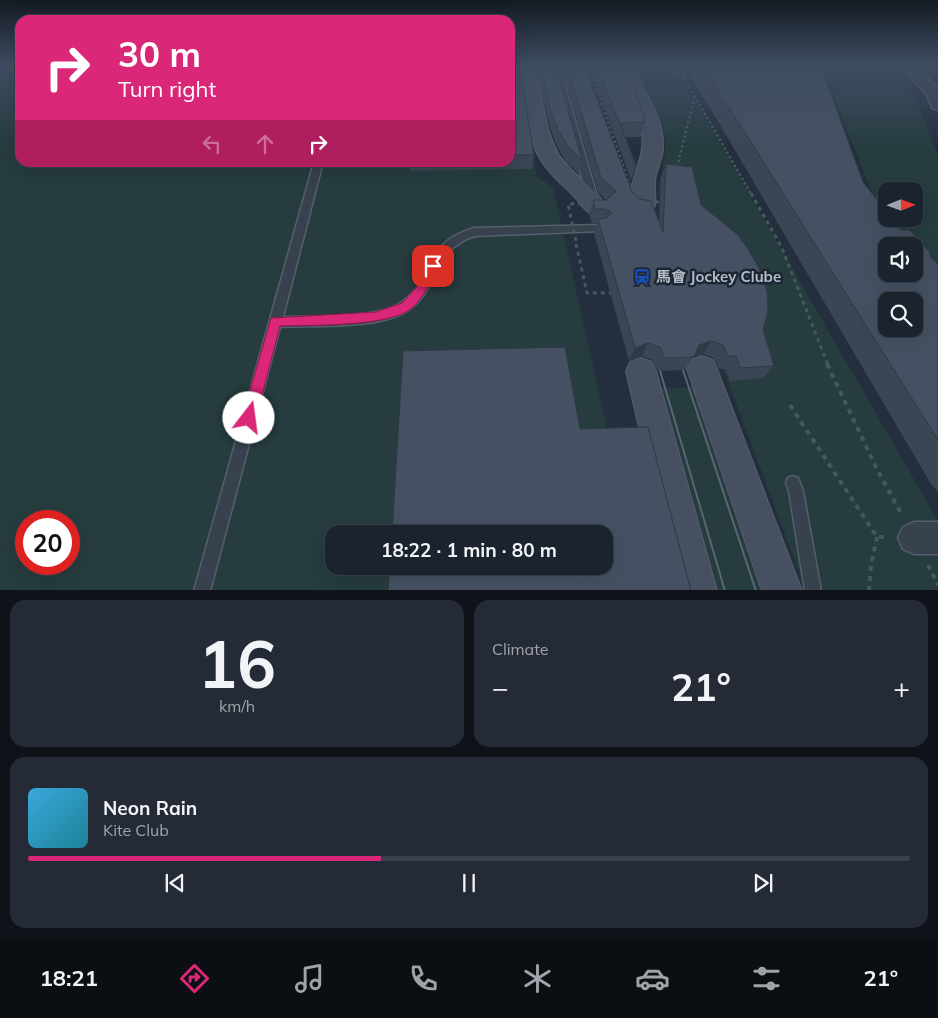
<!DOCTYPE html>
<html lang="en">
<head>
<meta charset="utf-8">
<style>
	:root { --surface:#1b232e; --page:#242b36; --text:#f1f3f6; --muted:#a0a4aa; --line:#39404a; --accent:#db2777 }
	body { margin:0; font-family:Mulish,"Noto Sans SC",sans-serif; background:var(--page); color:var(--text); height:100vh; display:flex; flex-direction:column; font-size:19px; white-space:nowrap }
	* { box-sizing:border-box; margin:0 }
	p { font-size:16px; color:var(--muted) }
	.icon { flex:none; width:28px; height:28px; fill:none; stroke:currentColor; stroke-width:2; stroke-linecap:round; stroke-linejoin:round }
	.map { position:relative; height:590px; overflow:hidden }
	.side { display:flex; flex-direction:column; gap:10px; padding:10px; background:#0f1319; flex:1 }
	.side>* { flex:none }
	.top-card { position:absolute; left:15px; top:15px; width:500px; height:152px; border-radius:15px; box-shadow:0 5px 20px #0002,0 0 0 1px var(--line); background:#db2777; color:#fff; overflow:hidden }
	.needle { width:32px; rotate:89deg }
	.buttons { position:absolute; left:878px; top:182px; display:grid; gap:10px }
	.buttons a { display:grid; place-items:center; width:45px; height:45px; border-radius:10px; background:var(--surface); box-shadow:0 5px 20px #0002,0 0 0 1px var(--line); font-size:25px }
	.speed { position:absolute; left:15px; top:510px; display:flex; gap:10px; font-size:25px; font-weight:700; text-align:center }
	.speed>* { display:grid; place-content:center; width:65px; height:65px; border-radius:50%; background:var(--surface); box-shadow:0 5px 20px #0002,0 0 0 1px var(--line); line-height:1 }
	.speed .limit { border:8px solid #d22; background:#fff; color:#111 }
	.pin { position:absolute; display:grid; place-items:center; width:42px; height:42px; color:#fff; margin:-21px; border-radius:10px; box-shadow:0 2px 8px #0006 }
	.me { position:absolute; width:55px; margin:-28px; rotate:15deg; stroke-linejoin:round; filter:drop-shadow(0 0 4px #0008) }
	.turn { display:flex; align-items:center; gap:18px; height:105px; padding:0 20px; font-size:22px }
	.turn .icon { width:65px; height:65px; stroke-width:2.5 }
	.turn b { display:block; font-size:35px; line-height:42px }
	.lanes { display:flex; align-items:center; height:48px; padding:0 20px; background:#0003; justify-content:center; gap:25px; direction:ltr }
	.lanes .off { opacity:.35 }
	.big { font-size:38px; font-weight:700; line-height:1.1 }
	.side .widget { flex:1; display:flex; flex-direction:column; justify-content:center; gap:8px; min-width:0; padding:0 18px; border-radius:15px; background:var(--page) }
	.side .dial { align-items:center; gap:0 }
	.dial b { font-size:65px; line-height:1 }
	.song { display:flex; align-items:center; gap:15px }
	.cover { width:60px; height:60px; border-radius:8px; background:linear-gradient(135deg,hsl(200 70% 55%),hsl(190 70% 35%)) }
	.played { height:5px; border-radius:2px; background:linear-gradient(90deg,var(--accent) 40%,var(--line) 40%) }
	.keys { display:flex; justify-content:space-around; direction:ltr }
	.heat { display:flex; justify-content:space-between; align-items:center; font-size:28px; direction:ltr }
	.side .tiles { flex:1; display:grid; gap:10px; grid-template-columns:1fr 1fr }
	.widget:last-child { grid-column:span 2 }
	.trip { position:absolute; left:325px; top:525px; width:288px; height:50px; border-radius:15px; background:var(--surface); box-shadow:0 5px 20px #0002,0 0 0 1px var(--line); font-weight:700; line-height:50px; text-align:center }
	.tabs { display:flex; height:80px; justify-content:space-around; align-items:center; background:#0b0e12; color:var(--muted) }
	.tabs .icon { width:35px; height:35px }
	.tabs .on { color:var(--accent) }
	.tabs b { font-size:22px; color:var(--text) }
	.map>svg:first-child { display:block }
	.green { fill:#263c3f; fill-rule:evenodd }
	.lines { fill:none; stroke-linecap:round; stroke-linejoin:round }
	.lane-casing { stroke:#565f6c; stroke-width:3 }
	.street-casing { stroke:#565f6c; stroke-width:3 }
	.secondary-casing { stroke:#565f6c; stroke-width:2 }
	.path-far2 { stroke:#44595c; stroke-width:2.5; stroke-dasharray:2.5 2.5; stroke-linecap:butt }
	.path-far1 { stroke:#44595c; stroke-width:3; stroke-dasharray:4 4; stroke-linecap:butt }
	.path { stroke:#44595c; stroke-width:4; stroke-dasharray:5 5; stroke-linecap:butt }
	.lane { fill:#38414e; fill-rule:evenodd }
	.street { fill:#38414e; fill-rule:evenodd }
	.secondary { fill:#465061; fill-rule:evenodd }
	.tram-far1 { stroke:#5a6575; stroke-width:1 }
	.tram { stroke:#5a6575; stroke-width:2 }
	.path-bridge-far1 { stroke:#44595c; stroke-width:2.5; stroke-dasharray:2.5 2.5; stroke-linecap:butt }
	.path-bridge { stroke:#44595c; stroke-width:3; stroke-dasharray:4 4; stroke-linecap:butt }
	.wall { fill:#3b4654 }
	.shaded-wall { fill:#303945 }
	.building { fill:#455162; stroke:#303945; fill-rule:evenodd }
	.route { fill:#db2777; stroke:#8e194d }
	.labels { text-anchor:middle; stroke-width:5; stroke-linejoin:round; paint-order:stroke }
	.poi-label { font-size:15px; font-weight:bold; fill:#b4bcc9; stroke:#1d2633; text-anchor:start }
</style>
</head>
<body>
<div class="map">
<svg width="938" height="591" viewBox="0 0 938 591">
	<rect width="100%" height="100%" fill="#242f3e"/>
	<g class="green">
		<path d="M 0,65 L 20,65 L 20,162 L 510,162 L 516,65 L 537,177 L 553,187 L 643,590 L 0,590 ZM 26,521 L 69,521 L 69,564 L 26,564 ZM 334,534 L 604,534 L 604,566 L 334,566 Z"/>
		<path d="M 631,65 L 675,65 L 938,521 L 938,590 L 806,590 L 658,195 C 659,174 668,156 665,135 Z"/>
		<polygon points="822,65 892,65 912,90 938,156 938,267 889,219 914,219 914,191 886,191 886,214 872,193"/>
		<polygon points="698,387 767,590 715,590 657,388"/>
	</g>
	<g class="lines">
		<g class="lane-casing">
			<g id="lane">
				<polygon points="551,65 559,65 598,200 596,202 593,203 588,200"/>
				<path d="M 314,162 L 323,162 L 283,317 C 314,316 377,320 402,302 C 437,278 420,244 474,228 L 601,225 L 606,228 L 601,231 L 475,236 C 430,251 442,284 411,308 C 384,330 315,325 280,327 L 210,591 L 194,591 Z"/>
				<polygon points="793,476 798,478 803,491 821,591 805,591 789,491 786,483 788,478"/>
			</g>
		</g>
		<g class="street-casing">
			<g id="street">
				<polygon points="900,65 915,65 938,89 938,110 932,108 927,95"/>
				<polygon points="914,522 938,522 938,554 914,554 903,549 898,538 903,527"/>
			</g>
		</g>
		<g class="secondary-casing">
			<g id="secondary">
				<path d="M 518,65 L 536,65 C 542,94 544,130 559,155 C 571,174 593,185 607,207 L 603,213 C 586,217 584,207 574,196 C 561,183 547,172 538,155 C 524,129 524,94 518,65 Z"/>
				<path d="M 613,65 L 631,65 C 643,89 665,119 663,148 C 663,159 656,170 655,181 C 654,192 658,203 652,212 L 644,214 L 636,212 C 623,191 640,169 642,148 C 646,120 624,89 613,65 Z"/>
				<polygon points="702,356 713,360 717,369 802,591 762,591 687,369 691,360"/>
				<polygon points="641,358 652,362 656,371 717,591 677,591 626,371 630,362"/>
			</g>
		</g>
		<g class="path-far2">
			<polyline points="660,65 684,78"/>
			<polyline points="677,65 751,194"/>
			<polyline points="677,167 695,95"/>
		</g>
		<g class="path-far1">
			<polyline points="751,193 782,248 828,365"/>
			<polyline points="576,244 587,293 613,293"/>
		</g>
		<g class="path">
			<polyline points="827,364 877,469 902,515"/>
			<polyline points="790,405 877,537 889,537"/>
			<polyline points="928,565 938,585"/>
			<polyline points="869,591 871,565 877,537"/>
		</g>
		<use href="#lane" class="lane"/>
		<use href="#street" class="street"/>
		<use href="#secondary" class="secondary"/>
		<g class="tram-far1">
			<polyline points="679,357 682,365"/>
			<polyline points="656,358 658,365"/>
		</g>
		<g class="tram">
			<polyline points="658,364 725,591"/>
			<polyline points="681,364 756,591"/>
		</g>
		<polyline class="path-bridge-far1" points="588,65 633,194"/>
		<g class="path-bridge">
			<polyline points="633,193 634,196"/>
			<polyline points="647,202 663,202"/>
			<polyline points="576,241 568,204 596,203"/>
		</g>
	</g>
	<g class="wall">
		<polygon points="510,65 528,113 527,116 534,155 532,169 410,171 409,162 510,162"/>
		<polygon points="536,65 555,65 582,160 579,174 565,161 556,144 549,123"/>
		<polygon points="561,65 584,65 632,192 659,221 661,178 666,164 701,205 763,330 774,366 763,378 730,381 726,369 719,369 714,358 703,354 693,357 685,370 658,371 653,360 642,356 629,361 594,233 597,223 592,223 589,214 593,200 606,200 598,192"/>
		<polygon points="589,65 621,65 645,122 640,137 625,137 636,165 631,180"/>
		<polygon points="683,65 820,65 863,182 901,230 938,264 938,492 931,484 719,123"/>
	</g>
	<g class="shaded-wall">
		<polygon points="711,341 703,354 693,357 699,345"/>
		<polygon points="648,343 642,356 629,361 635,348"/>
	</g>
	<g class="building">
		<polygon points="510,65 519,65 534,155 510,155"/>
		<polygon points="541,65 555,65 582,160 568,146 558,130 550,108"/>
		<polygon points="567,65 584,65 632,192 640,199 651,201 663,232 666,164 692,167 701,205 737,234 746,246 759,268 767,291 768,311 763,330 774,366 740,368 736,356 728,356 723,345 711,341 699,345 694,357 665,358 660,347 648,343 635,348 598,219 606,218 612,213 605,209 595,209 593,200 607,200 613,193 617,192 601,178"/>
		<polygon points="597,65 621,65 633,87 643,113 645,122 620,123 636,165"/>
		<path d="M 701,65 L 820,65 L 824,75 L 863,182 L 886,211 L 886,219 L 893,219 L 901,230 L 909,230 L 930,252 L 930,257 L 938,264 L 938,440 L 727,104 ZM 886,246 L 914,246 L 914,274 L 886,274 ZM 886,301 L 914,301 L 914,329 L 886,329 Z"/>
		<polygon points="565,347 580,429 648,427 691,591 388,591 390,566 604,566 604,534 392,534 403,351"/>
	</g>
	<linearGradient id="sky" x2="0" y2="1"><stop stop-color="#141a22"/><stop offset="0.44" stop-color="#3f4d63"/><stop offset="1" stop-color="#3f4d63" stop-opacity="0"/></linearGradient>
	<rect width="938" height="148" fill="url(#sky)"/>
	<path class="route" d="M 433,262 L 438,266 C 431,281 425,296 412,308 C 391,327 310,325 280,326 L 256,418 L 254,422 L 249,424 L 244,422 L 242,418 L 271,318 L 376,312 L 402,303 L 416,288 L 429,263 Z"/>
	<defs>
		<g id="station-bare" transform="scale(1.35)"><path d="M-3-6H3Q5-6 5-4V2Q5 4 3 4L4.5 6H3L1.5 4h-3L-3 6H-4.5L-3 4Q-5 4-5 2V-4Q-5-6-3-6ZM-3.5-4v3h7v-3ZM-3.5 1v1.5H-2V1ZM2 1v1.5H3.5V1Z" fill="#1a4fb4" stroke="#1d2633" stroke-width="2.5" paint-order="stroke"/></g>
	</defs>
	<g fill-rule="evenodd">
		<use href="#station-bare" x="642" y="277"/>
	</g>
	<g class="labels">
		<g class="poi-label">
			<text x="656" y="282">馬會 Jockey Clube</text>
		</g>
	</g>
</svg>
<div class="buttons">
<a><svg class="needle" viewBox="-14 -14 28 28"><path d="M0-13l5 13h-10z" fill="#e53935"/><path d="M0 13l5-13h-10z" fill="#a0a4aa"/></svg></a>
<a><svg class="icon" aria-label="sound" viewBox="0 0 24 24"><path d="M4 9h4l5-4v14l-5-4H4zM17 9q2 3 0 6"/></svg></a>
<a><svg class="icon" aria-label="search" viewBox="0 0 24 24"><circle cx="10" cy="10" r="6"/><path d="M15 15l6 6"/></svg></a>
</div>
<div class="speed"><div class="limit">20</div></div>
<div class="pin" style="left:433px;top:266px;background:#d93025"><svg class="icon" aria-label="arrive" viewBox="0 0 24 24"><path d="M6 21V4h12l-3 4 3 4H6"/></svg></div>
<svg class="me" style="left:249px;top:418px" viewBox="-20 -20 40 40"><circle r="19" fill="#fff"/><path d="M0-13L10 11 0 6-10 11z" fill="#db2777"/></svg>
<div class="trip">18:22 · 1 min · 80 m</div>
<div class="top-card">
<div class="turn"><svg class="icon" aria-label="right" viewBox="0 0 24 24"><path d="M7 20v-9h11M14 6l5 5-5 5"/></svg><div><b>30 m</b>Turn right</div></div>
<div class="lanes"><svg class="icon off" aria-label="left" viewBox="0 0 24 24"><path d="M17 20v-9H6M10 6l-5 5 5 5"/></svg><svg class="icon off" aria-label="ahead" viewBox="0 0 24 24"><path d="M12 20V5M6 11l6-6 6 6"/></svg><svg class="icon" aria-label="right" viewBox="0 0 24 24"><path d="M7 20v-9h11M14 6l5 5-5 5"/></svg></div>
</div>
</div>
<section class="side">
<div class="tiles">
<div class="widget dial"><b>16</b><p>km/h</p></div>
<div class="widget"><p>Climate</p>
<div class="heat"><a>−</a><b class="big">21°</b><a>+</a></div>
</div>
<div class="widget">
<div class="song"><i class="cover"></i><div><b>Neon Rain</b><p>Kite Club</p></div></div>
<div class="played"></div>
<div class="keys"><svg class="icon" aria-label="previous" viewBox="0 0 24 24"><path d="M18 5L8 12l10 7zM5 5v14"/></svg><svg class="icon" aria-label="pause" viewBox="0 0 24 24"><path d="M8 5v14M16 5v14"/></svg><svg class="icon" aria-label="next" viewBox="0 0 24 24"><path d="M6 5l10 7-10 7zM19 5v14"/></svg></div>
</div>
</div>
</section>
<nav class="tabs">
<b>18:21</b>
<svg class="icon on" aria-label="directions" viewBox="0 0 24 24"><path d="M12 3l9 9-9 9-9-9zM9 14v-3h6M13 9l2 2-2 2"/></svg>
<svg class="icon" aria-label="music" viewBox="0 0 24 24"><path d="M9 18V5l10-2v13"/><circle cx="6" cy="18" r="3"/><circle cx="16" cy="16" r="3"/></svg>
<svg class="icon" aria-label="phone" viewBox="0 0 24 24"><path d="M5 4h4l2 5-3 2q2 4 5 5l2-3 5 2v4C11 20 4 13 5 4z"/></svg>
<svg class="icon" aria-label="climate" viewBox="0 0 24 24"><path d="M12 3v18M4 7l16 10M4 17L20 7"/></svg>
<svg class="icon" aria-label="car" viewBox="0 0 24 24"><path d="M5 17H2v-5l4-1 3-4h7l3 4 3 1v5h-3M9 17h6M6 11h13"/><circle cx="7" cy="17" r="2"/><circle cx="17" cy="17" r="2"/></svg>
<svg class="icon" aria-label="filters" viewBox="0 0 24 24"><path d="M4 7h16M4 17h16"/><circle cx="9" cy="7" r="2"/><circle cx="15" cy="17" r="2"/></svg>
<b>21°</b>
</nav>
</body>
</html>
